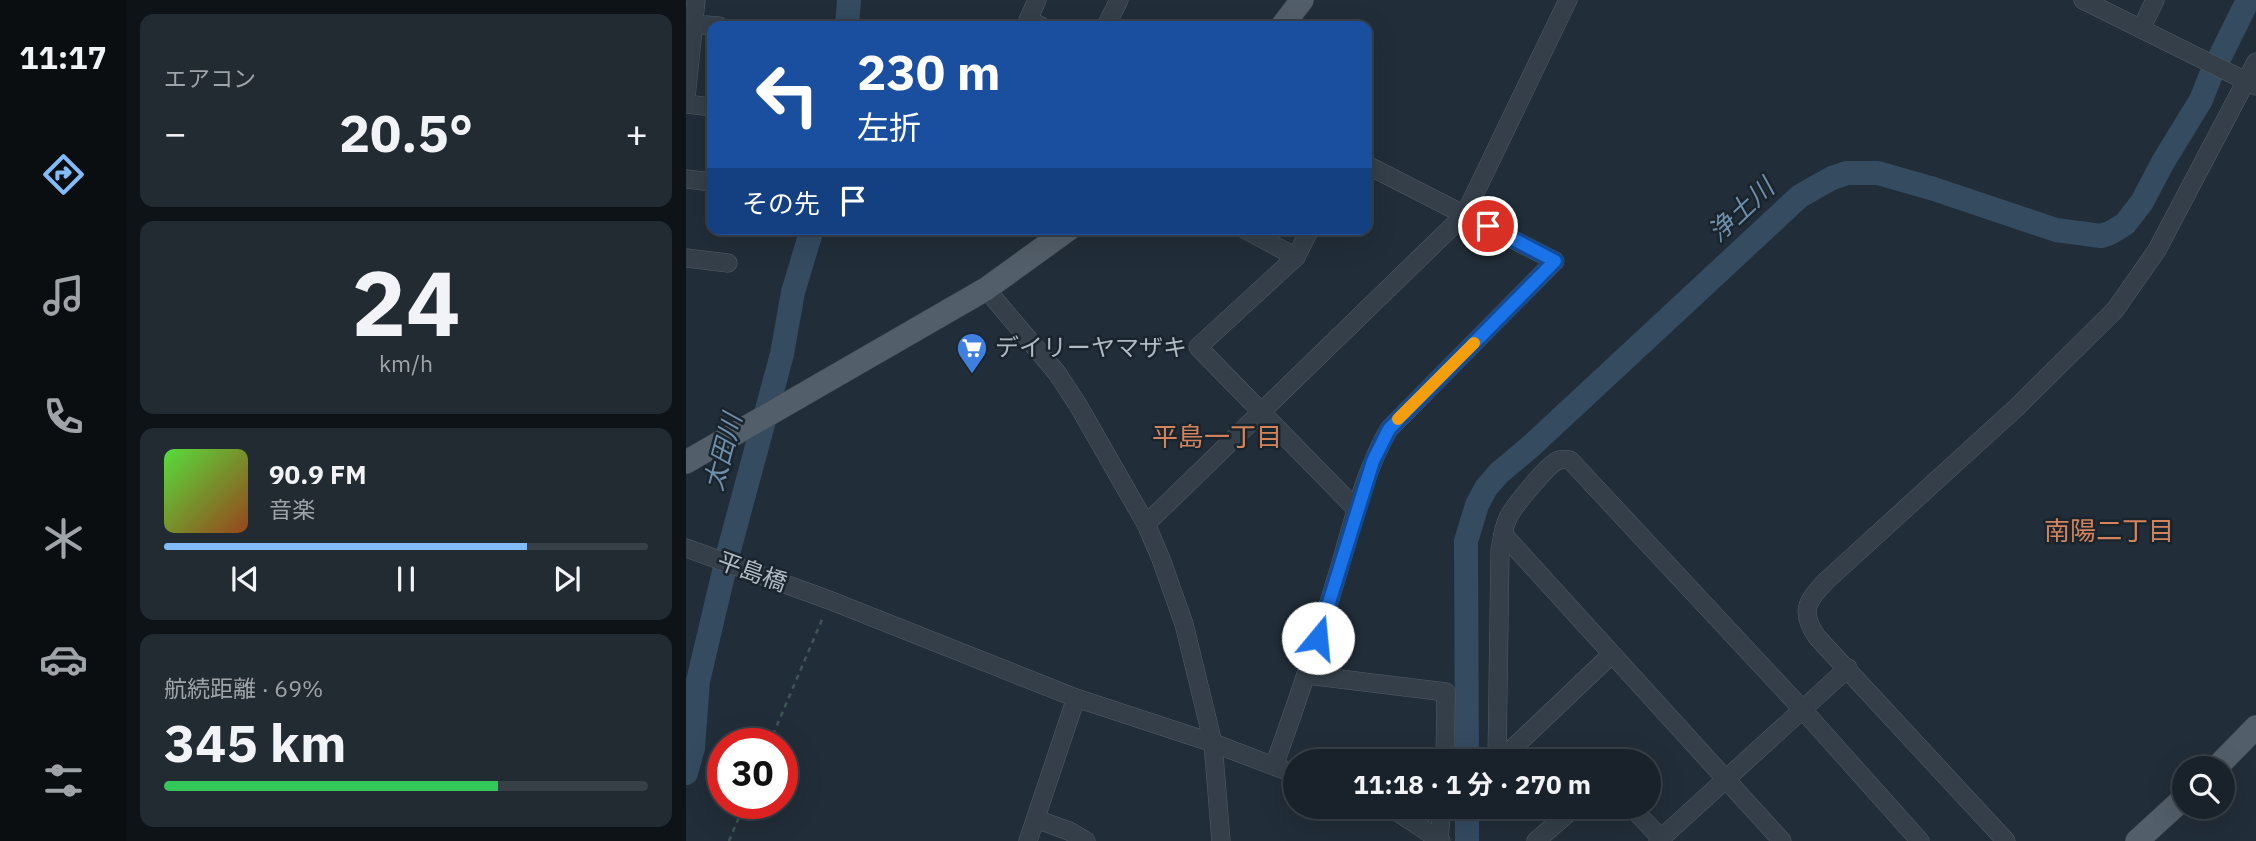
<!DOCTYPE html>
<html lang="ja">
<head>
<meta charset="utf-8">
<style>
	:root { --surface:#19222a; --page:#222a32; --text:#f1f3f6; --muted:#9fa4a8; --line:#373f47; --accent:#82bbf7 }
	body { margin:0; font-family:"IBM Plex Sans","Noto Sans JP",sans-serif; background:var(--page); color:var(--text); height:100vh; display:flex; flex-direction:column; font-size:26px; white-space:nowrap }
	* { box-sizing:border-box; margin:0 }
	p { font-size:23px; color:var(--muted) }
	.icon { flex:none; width:38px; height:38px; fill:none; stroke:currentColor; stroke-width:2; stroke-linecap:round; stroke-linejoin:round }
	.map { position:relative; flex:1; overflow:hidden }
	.details { display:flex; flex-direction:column; gap:14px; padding:14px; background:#0e1317; width:560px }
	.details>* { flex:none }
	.top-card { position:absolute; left:21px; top:21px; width:665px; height:214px; border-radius:14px; box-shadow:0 7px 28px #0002,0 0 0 2px var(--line); background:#1a4fa0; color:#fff; overflow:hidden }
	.tools { position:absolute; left:1486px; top:756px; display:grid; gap:14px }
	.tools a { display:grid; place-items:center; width:63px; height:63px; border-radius:50%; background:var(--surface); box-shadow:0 7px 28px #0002,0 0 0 2px var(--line); font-size:35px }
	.speed { position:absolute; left:21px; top:728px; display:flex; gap:14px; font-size:35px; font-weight:700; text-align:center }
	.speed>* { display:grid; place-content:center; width:91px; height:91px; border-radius:50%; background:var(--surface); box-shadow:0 7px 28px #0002,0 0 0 2px var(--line); line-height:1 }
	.speed .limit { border:10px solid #d22; background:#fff; color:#111 }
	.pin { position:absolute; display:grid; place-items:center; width:60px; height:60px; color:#fff; margin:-30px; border:4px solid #fff; border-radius:50%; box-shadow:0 2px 7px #0007 }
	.me { position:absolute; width:77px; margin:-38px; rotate:17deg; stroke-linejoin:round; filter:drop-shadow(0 0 5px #0008) }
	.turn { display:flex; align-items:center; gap:24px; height:147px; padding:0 35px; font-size:32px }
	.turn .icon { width:91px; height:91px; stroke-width:2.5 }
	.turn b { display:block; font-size:49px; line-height:60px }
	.then { display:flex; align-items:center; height:66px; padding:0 35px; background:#0003; gap:14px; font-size:26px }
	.big { font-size:52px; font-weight:700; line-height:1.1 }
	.details .card { flex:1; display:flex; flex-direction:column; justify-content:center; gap:10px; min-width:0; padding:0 24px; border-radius:14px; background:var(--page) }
	.details .dial { align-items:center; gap:0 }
	.dial b { font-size:91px; line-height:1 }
	.song { display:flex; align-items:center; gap:21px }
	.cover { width:84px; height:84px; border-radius:10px; background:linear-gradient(135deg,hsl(110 70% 55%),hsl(20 70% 35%)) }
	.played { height:7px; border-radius:4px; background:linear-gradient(90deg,var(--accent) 75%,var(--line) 75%) }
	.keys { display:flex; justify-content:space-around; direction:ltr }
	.heat { display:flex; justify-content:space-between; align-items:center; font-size:38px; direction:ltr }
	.charge { height:10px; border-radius:5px; background:linear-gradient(90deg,#34c759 69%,var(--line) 0) }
	.trip { position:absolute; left:597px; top:749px; width:378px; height:70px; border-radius:35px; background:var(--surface); box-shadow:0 7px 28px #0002,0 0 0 2px var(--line); font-weight:700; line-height:70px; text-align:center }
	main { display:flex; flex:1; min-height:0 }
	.menu { display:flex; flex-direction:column; width:126px; justify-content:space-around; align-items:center; background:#0a0e11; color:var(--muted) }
	.menu .icon { width:49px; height:49px }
	.menu .current { color:var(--accent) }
	.menu b { font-size:32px; color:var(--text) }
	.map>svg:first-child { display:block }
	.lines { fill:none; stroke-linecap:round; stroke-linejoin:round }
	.river { stroke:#344b60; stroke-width:24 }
	.minor-casing { stroke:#525d66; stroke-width:19 }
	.major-casing { stroke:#3e4852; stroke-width:24 }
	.path { stroke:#405656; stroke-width:2.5; stroke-dasharray:5 5; stroke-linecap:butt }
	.minor { stroke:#343f49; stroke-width:18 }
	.major { stroke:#525e69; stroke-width:23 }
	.route-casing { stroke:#114b97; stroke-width:18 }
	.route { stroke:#1a73e8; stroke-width:12 }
	.slow { stroke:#f59e0b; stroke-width:12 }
	.labels { text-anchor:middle; stroke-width:5; stroke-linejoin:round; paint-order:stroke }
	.poi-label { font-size:24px; fill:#afbac5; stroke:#1a242d; text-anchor:start }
	.street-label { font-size:24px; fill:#afbac5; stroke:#1a242d }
	.water-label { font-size:26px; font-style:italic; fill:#6f8eaa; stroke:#1a242d }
	.neighbourhood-label { font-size:26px; fill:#d3845c; stroke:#1a242d }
</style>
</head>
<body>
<main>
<nav class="menu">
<b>11:17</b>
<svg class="icon current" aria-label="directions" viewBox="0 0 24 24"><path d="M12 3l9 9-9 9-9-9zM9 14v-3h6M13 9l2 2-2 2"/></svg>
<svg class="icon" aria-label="music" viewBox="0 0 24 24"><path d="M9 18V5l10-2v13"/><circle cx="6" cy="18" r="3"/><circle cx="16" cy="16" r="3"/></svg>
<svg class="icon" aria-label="phone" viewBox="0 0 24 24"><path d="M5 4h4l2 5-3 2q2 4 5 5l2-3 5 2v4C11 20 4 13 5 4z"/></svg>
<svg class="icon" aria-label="climate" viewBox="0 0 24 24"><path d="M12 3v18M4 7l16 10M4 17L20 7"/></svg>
<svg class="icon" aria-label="car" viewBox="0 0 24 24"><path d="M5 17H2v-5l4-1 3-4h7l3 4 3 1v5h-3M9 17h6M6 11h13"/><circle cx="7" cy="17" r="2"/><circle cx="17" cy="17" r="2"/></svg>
<svg class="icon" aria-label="filters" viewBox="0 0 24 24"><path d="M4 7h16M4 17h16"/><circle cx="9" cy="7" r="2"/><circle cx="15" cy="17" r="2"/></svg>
</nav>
<section class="details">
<div class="card"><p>エアコン</p>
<div class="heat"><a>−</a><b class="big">20.5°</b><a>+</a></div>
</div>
<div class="card dial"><b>24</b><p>km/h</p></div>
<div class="card">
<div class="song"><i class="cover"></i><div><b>90.9 FM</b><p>音楽</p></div></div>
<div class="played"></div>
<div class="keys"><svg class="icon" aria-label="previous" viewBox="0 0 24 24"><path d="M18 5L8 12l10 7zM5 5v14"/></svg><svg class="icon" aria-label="pause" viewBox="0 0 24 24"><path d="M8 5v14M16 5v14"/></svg><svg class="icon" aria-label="next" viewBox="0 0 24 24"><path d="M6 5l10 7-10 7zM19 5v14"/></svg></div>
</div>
<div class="card"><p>航続距離 · 69%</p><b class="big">345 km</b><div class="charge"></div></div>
</section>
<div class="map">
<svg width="1570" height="841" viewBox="0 0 1570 841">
	<rect width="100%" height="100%" fill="#212d38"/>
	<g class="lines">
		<g class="river">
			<polyline points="161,26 163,0"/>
			<polyline points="781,761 780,541 791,505 800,488 813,473 844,447 1114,196 1146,178 1161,173 1192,173 1248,189 1370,230 1415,236 1424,233 1439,224 1456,202 1477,162 1515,100 1524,77 1562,0"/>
			<polyline points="0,773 7,748 12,681 43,550 96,354 107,292 126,229"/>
			<polyline points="781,841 781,807"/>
		</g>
		<g class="minor-casing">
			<g id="minor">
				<polyline points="351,0 342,20 355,26"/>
				<polyline points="1397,0 1570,86"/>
				<polyline points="420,26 433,0"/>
				<polyline points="0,27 20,25 33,26"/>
				<polyline points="1455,29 1469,0"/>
				<polyline points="0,98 10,0"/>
				<polyline points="0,104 26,107"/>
				<polyline points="0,179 26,182"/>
				<polyline points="558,229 610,257"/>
				<polyline points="624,229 610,257 512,347 671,510"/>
				<polyline points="0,258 42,263"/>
				<polyline points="300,289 371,373 392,405 460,524 475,559 498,624 527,743 535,841"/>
				<polyline points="460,524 779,214 882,0"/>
				<polyline points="817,534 1096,841"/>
				<polyline points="0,548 143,600 390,698 527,743 609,774"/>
				<path d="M 926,654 L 826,749 L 811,759 L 814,551 C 816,540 817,528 822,518 C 827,507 862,464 873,460 C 877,459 879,459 884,460 L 1116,709 L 1234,841"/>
				<polyline points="621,675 760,692 759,761"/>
				<path d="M 588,766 C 611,703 632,640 651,576 C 666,527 677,474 703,429 L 869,261 L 681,165"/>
				<polyline points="699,807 710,811 755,841"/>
				<polyline points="945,807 975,838"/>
				<polyline points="350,819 383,831 400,841"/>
				<polyline points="753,839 756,807"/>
				<polyline points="342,841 390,698"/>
				<polyline points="850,841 889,807"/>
				<polyline points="972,841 1162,668"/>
				<path d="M 1320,841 L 1131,637 C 1114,612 1120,602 1140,581 L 1331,407 L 1429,310 L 1471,250 L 1570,62"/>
			</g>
		</g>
		<g class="major-casing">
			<g id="major">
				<polyline points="596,26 616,0"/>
				<polyline points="0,462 300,289 383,229"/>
				<polyline points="1530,768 1570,727"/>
				<polyline points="1451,841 1498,798"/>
			</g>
		</g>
		<g class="path">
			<polyline points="83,744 138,615"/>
			<polyline points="43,841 59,803"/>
		</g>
		<use href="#minor" class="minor"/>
		<use href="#major" class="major"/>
	</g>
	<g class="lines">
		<g class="route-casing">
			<polyline id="route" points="632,638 687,461 703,429 869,261 802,226"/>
		</g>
		<use href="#route" class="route"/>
		<polyline class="slow" points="712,419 788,343"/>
	</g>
	<defs>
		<g id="supermarket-pin" transform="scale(1.575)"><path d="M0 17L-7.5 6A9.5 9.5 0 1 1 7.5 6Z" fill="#3f7fe0" stroke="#1a242d"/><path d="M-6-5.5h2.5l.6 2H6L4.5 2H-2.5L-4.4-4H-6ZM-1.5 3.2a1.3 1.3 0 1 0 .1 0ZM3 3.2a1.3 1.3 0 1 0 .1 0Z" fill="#fff"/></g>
	</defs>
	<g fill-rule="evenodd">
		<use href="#supermarket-pin" x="286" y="348"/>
	</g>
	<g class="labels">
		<g class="poi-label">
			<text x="309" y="356">デイリーヤマザキ</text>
		</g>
		<g class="street-label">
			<text transform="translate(66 572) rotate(20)" y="8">平島橋</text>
		</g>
		<g class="water-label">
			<text transform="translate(1055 210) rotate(-43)" y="9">浄土川</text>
			<text transform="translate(37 452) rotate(-75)" y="9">太田川</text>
		</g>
		<g class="neighbourhood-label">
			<text x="531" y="446">平島一丁目</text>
			<text x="1423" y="540">南陽二丁目</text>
		</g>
	</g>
</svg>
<div class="tools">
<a><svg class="icon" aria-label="search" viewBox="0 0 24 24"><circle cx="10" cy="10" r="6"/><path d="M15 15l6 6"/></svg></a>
</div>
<div class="speed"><div class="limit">30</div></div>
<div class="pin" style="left:802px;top:226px;background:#d93025"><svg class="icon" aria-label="arrive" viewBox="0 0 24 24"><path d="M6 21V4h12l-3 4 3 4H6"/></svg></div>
<svg class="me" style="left:632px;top:638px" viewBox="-20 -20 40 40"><circle r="19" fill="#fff"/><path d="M0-13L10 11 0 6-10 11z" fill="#1a73e8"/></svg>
<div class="trip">11:18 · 1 分 · 270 m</div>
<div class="top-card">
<div class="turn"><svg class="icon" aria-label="left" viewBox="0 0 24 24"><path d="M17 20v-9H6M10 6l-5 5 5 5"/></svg><div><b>230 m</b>左折</div></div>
<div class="then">その先<svg class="icon" aria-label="arrive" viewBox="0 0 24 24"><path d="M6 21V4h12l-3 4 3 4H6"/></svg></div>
</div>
</div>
</main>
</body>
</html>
